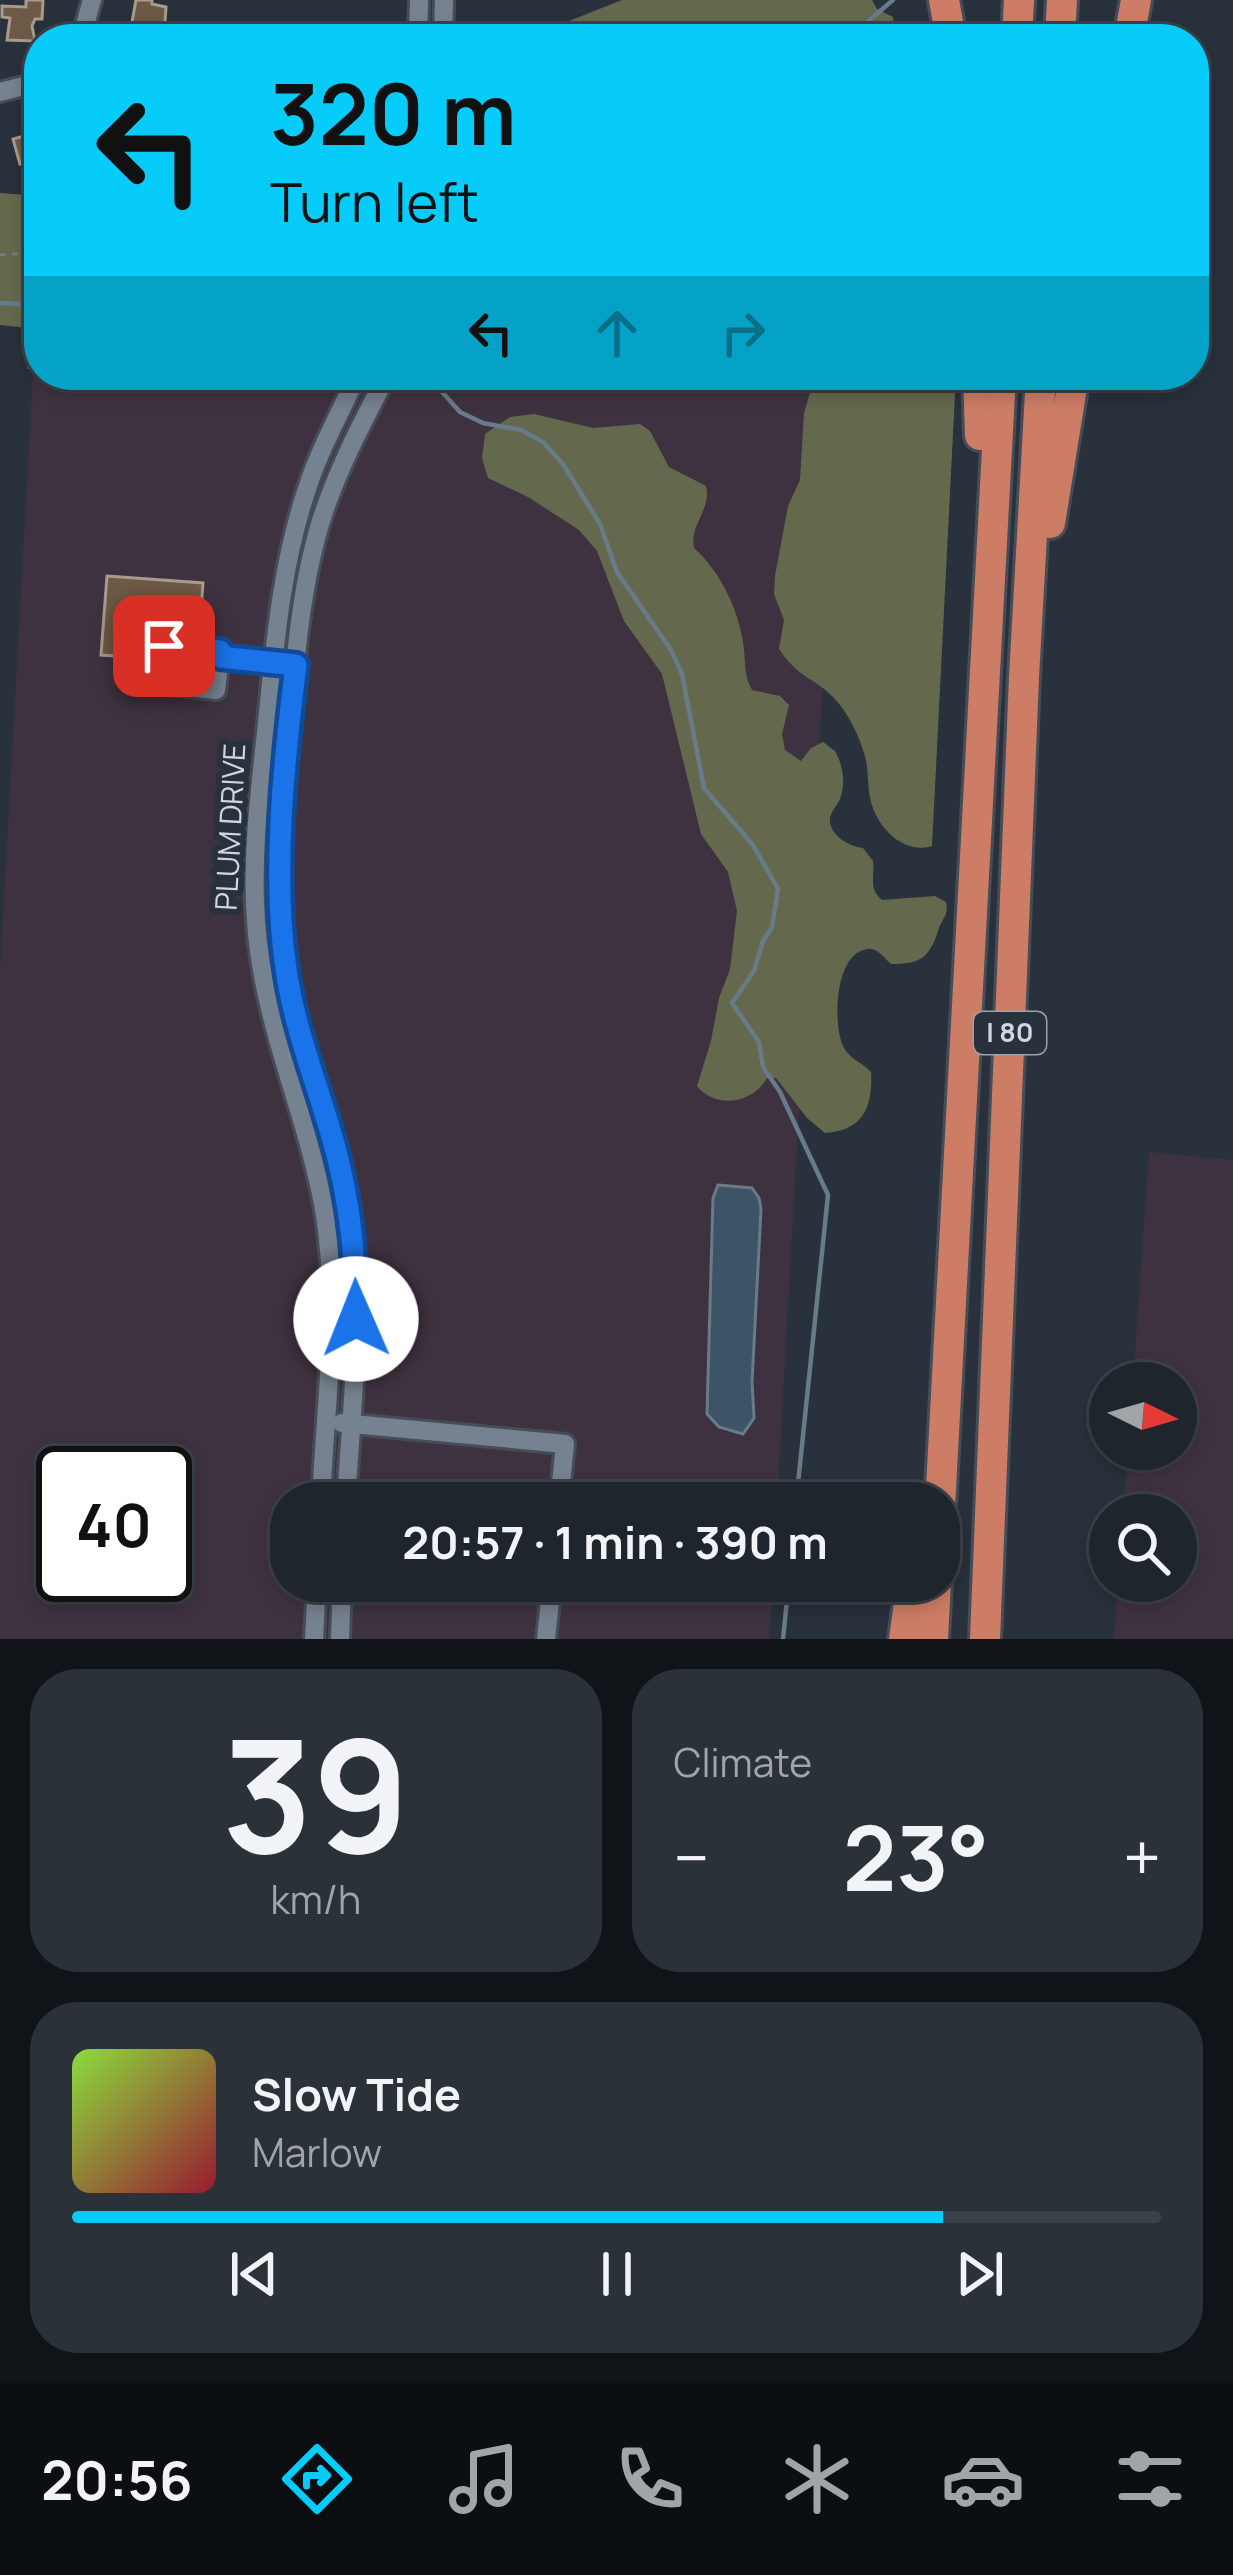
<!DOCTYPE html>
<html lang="en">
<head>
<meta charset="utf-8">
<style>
	:root { --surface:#1e252d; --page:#2b3139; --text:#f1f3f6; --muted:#a1a5aa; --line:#3c4249; --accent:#07cbf9 }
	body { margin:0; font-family:Manrope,sans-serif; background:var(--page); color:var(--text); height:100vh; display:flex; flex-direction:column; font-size:45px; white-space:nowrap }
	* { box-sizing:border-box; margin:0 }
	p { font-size:39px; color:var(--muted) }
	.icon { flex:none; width:66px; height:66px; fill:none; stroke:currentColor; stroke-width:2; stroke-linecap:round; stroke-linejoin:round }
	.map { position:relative; height:1639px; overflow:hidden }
	.drawer { display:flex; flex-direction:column; gap:30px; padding:30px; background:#101419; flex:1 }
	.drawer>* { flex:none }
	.guide { position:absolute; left:24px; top:24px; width:1185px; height:366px; border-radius:48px; box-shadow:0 6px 18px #0003,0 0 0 3px var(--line); background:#07cbf9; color:#111; overflow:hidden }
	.needle { width:78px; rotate:95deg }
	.buttons { position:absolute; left:1089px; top:1362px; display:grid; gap:24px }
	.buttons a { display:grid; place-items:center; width:108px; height:108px; border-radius:50%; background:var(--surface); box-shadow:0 6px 18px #0003,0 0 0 3px var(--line); font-size:60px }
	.speed { position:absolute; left:36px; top:1446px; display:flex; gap:24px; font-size:60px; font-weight:700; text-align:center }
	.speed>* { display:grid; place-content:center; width:156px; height:156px; border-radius:50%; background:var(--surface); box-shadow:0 6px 18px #0003,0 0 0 3px var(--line); line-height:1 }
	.speed .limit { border:6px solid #111; border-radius:18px; background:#fff; color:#111 }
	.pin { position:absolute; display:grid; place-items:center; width:102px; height:102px; color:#fff; margin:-51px; border-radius:24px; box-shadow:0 6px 18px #0006 }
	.me { position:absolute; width:132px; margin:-66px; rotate:359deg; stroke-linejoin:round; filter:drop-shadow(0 0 9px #0008) }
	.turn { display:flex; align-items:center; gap:42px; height:252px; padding:0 48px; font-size:54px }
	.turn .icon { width:156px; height:156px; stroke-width:2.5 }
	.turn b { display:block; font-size:84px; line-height:102px }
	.lanes { display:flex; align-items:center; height:114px; padding:0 48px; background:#0003; justify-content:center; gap:60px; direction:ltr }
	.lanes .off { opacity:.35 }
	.big { font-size:90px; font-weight:700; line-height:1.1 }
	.drawer .widget { flex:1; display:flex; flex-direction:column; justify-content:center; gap:18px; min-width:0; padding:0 42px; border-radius:48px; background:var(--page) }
	.drawer .dial { align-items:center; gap:0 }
	.dial b { font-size:156px; line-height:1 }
	.song { display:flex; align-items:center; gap:36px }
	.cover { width:144px; height:144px; border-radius:18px; background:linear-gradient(135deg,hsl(90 70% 55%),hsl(350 70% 35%)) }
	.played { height:12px; border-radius:6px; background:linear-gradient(90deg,var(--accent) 80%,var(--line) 80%) }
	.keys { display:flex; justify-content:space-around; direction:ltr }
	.heat { display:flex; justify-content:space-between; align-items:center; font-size:66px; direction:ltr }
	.drawer .tiles { flex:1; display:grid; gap:30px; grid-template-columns:1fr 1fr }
	.widget:last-child { grid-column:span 2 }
	.trip { position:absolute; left:270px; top:1482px; width:690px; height:120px; border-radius:48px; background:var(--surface); box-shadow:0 6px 18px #0003,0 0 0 3px var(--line); font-weight:700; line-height:120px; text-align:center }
	.dock { display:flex; height:192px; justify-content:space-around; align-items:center; background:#0c0f12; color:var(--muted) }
	.dock .icon { width:84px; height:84px }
	.dock .current { color:var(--accent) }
	.dock b { font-size:54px; color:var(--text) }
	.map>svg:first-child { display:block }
	.commercial { fill:#3f3240; fill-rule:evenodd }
	.forest { fill:#64694e }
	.water { fill:#3c5465; stroke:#687b89; stroke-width:3 }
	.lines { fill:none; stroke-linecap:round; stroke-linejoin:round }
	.stream { stroke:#687b89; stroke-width:4.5 }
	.building { fill:#6d5945; stroke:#a89a8d; stroke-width:3 }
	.minor-casing { stroke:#464d57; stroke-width:24 }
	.highway-casing { stroke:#464d57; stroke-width:36 }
	.path { stroke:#747c85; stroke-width:3; stroke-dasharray:6 6; stroke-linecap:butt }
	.minor { stroke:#778290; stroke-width:18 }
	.highway { stroke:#cd7d66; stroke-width:30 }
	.route-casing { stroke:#114b97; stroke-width:30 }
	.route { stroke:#1a73e8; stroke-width:21 }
	.labels { text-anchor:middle; stroke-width:12; stroke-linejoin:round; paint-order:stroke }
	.shield { fill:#28313c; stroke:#9ea4ad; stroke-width:3 }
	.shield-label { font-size:27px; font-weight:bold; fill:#d0d6de }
	.street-label { font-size:30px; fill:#d0d6de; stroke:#28313c }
</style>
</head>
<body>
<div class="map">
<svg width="1233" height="1639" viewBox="0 0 1233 1639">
	<rect width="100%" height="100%" fill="#28313c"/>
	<g class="commercial">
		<path d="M 39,264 L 39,375 L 840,375 L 777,1503 L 291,1503 L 291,1581 L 773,1581 L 769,1639 L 0,1639 L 0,970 ZM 63,1473 L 165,1473 L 165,1575 L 63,1575 Z"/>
		<polygon points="1149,1152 1233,1160 1233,1639 1114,1639 1118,1581 1176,1581 1176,1515 1123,1515 1128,1449 1176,1449 1176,1383 1133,1383"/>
	</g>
	<g class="forest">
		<polygon points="622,0 872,0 877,9 893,17 896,39 554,39 559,25"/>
		<polygon points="0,193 39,196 39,368 27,369 29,328 0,325"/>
		<path d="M 824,375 L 956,375 L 932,846 C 905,855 878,829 871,802 C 867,787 869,771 865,756 C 859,736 849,714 834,698 C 814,677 799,679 779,649 L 784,620 L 774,594 L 775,576 L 788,506 L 800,480 L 804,413 L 812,386 Z"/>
		<path d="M 534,414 L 593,428 L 640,424 L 650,431 L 669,467 L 706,486 C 712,509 689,525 694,548 C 720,571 738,609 743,642 C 746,659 743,675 752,690 L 780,696 L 789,705 L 782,734 L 785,750 L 801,761 L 811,748 L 823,742 L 835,751 C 843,765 846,784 840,799 C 838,803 831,813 830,817 C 828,835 849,846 863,848 L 873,861 C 875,878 868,888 882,900 L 935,896 L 946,902 C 949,917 942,917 938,931 C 929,958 921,964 891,964 C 884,958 877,947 867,949 C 834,954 833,1024 843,1046 C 850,1060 862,1062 871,1072 C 873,1107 863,1131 825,1133 L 807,1118 L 776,1078 L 767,1078 C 753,1104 715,1109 697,1086 L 711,1041 L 719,998 L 730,969 L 737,911 L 728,872 L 701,834 L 662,674 L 624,621 L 597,551 L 579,530 L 528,497 L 488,478 L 482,458 L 485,434 L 510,417 Z"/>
	</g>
	<polygon class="water" points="718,1185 752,1188 759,1198 761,1209 752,1382 754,1418 743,1434 719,1427 707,1414 713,1198"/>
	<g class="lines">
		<g class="stream">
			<polyline points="839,39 866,23 893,0"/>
			<polyline points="0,303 39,305"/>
			<polyline points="427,375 460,412 483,423 521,430 543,442 563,464 600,524 617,572 671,650 682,674 704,788 753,845 778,889 772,927 763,941 754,971 732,1003 759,1042 763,1067 780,1092 828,1195 796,1503"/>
			<polyline points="783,1639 789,1581"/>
		</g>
	</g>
	<g class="building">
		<polygon points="26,0 43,0 42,19 35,19 32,26 35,41 7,40 10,18 2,17 2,6 26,7"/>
		<polygon points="136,0 152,0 152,4 166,7 164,39 130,33"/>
		<polygon points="36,133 39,158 20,164 13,139"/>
		<polygon points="107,576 203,583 200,623 145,619 142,658 101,655"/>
	</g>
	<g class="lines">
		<g class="minor-casing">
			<g id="minor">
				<polyline points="81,39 92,0"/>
				<polyline points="418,39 419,0"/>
				<polyline points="443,39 444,0"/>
				<polyline points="0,92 39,82"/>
				<polyline points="220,657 216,690 160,684 164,646 220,651 220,657 285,664"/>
				<polyline points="342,1423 565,1444 559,1503"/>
				<path d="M 321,1503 C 325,1405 341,1301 323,1204 C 305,1108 263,1023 256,922 C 251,856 260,790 267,723 C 275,642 282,560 309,483 C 321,445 342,411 357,375"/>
				<path d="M 346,1503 C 351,1413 363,1320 351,1231 C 340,1143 303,1062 287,975 C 276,912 282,848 286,785 C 293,698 295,609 320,524 C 336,472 362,423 387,375"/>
				<polyline points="314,1639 317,1581"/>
				<polyline points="340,1639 342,1581"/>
				<polyline points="546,1639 552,1581"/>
			</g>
		</g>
		<g class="highway-casing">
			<g id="highway">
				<polyline points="944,0 951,39"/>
				<polyline points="1017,39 1019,0"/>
				<polyline points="1060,39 1062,0"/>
				<polyline points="1129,39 1136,0"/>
				<polyline points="978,375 980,435"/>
				<polyline points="1050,523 1074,375"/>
				<polyline points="939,1525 1001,375"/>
				<polyline points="904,1639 912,1581"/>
				<polyline points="933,1639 936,1581"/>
				<polyline points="985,1639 1024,677 1041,375"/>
			</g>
		</g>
		<polyline class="path" points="0,255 39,252"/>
		<use href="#minor" class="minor"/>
		<use href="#highway" class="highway"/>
	</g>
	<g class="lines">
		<g class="route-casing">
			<path id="route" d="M 164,646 L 220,651 L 220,657 L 296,665 C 284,759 272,875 286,969 C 295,1033 321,1093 337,1155 C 351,1209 356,1264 356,1319"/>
		</g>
		<use href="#route" class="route"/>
	</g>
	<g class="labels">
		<rect class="shield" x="974" y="1012" width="72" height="42" rx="9"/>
		<g class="shield-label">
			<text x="1010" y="1042">I 80</text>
		</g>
		<g class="street-label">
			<text transform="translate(231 827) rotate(-87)" y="10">PLUM DRIVE</text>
		</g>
	</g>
</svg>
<div class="buttons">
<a><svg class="needle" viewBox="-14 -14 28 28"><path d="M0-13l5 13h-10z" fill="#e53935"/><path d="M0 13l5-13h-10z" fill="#a1a5aa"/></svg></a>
<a><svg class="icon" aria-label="search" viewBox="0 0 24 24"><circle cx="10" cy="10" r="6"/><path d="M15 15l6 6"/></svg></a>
</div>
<div class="speed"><div class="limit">40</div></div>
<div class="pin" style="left:164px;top:646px;background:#d93025"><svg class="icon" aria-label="arrive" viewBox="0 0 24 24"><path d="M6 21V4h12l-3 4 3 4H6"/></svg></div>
<svg class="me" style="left:356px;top:1319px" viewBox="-20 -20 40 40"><circle r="19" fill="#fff"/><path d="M0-13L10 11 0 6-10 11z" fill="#1a73e8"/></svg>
<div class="trip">20:57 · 1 min · 390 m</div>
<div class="guide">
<div class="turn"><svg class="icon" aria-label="left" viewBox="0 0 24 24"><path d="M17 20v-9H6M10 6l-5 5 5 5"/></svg><div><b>320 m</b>Turn left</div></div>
<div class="lanes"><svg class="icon" aria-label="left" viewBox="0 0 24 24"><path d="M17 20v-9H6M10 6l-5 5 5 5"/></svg><svg class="icon off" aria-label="ahead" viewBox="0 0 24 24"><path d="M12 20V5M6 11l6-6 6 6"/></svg><svg class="icon off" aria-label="right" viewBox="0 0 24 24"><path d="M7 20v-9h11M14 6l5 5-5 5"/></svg></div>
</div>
</div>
<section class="drawer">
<div class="tiles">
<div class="widget dial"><b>39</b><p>km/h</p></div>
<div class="widget"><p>Climate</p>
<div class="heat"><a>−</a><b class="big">23°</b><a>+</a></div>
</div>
<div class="widget">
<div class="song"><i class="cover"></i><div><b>Slow Tide</b><p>Marlow</p></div></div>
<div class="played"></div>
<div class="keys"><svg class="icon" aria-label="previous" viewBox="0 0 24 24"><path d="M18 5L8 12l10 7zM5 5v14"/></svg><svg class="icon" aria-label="pause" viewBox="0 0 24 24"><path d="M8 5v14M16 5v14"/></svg><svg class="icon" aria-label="next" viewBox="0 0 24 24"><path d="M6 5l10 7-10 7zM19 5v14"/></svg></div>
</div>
</div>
</section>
<nav class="dock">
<b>20:56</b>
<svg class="icon current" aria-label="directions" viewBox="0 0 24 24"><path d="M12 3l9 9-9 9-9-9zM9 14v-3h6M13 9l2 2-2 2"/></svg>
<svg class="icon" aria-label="music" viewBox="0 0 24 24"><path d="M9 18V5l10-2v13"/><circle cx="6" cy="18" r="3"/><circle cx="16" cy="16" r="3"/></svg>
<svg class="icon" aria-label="phone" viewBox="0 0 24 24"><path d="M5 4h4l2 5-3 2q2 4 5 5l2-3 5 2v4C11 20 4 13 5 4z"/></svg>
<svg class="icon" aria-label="climate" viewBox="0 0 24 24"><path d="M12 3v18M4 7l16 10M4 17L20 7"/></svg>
<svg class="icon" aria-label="car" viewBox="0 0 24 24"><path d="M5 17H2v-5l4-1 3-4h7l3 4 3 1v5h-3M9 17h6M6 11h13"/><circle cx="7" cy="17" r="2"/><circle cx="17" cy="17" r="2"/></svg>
<svg class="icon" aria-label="filters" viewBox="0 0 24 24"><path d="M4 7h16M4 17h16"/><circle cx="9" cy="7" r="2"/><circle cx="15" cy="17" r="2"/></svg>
</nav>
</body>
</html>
